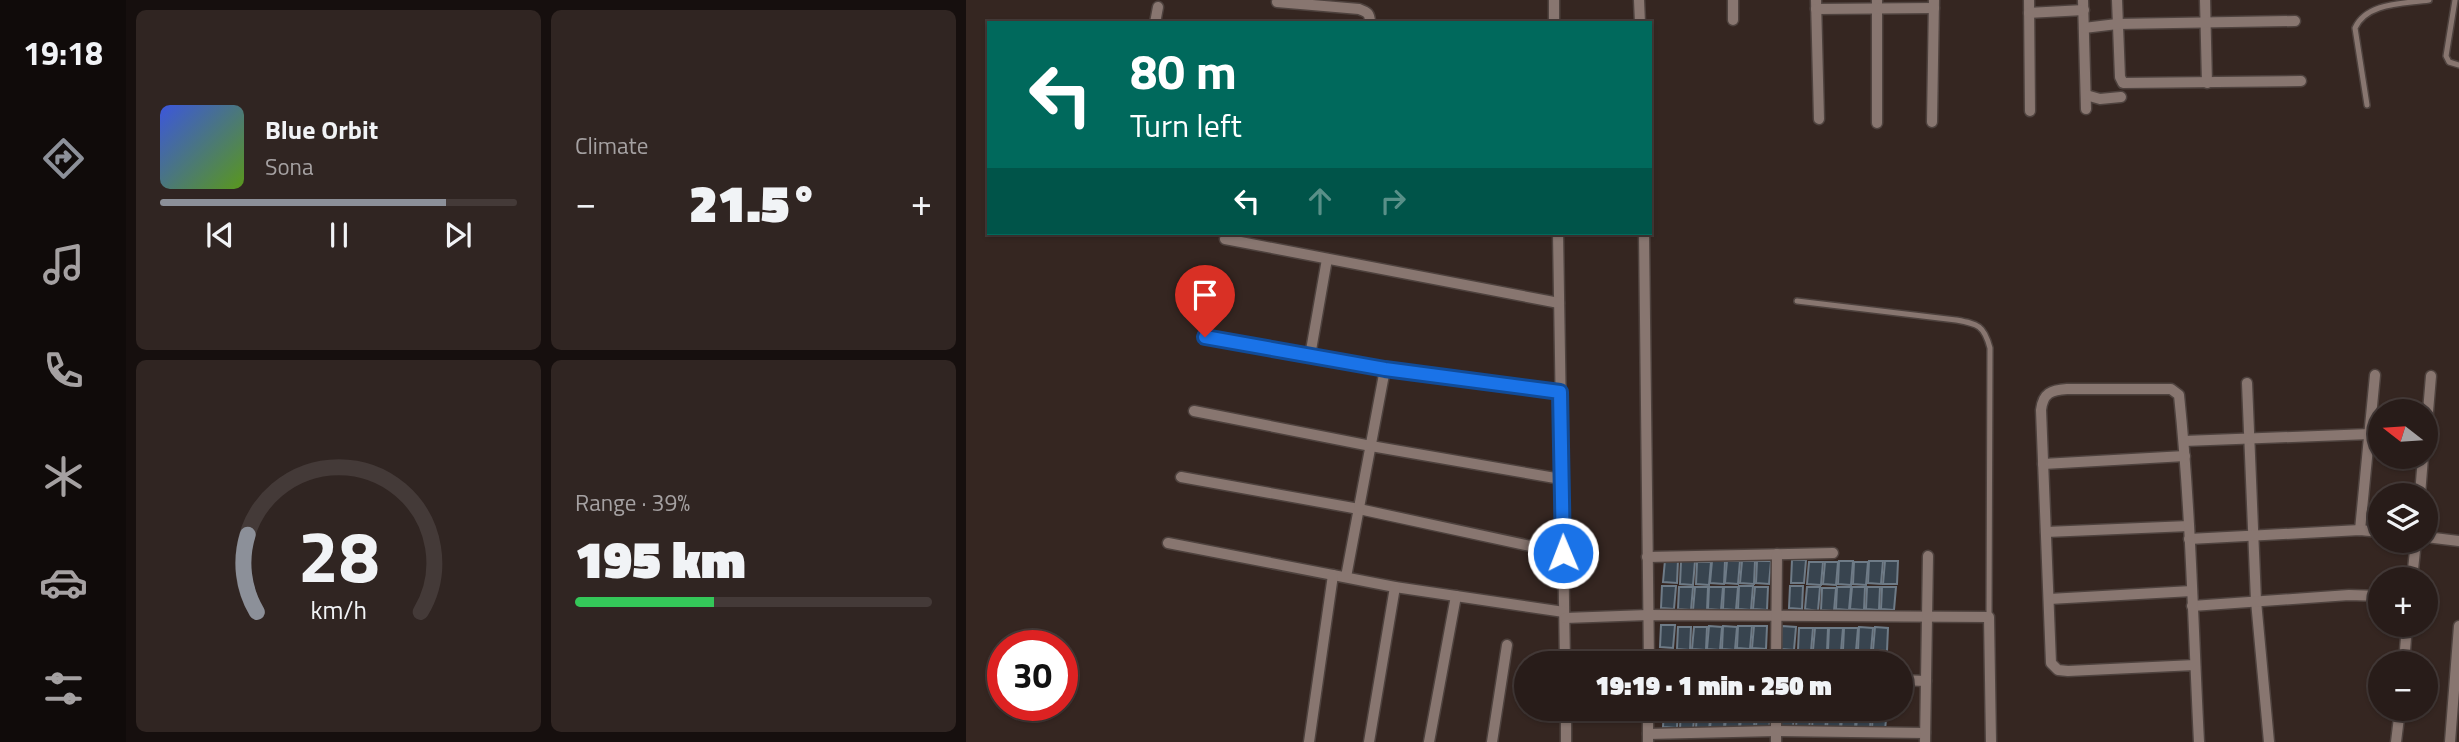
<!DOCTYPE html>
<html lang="en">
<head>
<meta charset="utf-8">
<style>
	:root { --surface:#281c19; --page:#302522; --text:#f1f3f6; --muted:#a5a1a2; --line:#443a38; --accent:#8c9099 }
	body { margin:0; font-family:"Titillium Web",sans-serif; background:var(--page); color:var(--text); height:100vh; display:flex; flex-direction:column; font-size:26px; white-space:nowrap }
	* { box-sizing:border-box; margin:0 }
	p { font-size:23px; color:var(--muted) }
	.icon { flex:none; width:38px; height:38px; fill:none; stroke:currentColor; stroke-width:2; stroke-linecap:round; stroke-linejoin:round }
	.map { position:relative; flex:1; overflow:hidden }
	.drawer { display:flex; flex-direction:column; gap:10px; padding:10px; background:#160f0e; width:840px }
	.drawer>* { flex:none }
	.guide { position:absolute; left:21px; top:21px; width:665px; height:214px; border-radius:0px; box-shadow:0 2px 5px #0004,0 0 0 2px var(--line); background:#00695c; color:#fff; overflow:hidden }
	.needle { width:46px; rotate:287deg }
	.controls { position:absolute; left:1402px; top:399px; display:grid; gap:14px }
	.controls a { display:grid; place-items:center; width:70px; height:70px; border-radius:50%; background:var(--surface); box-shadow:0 2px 5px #0004,0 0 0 2px var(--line); font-size:35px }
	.speed { position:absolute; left:21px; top:630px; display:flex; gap:14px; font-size:35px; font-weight:700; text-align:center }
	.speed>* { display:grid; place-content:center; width:91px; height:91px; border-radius:50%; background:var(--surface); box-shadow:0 2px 5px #0004,0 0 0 2px var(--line); line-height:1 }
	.speed .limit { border:10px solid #d22; background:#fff; color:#111 }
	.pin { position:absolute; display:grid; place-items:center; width:60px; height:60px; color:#fff; margin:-72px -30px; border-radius:50% 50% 50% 0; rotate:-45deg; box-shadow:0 0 7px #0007 }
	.pin .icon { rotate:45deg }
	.me { position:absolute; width:77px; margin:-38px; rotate:359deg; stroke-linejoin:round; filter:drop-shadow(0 0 5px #0008) }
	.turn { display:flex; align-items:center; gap:24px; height:147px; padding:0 28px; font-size:32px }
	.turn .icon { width:91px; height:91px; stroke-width:2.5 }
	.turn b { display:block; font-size:49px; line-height:60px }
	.lanes { display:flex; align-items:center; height:66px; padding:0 28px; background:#0003; justify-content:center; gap:35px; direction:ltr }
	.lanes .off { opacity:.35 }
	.big { font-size:52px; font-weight:800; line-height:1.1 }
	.drawer .widget { flex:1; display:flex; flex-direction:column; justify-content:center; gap:10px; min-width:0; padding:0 24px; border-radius:10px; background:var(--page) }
	.drawer .dial { align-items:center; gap:0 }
	.dial svg { height:182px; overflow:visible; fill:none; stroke:var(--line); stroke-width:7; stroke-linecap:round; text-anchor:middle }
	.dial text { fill:var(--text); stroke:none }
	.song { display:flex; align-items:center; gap:21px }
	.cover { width:84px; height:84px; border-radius:10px; background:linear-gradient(135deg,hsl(230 70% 55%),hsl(90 70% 35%)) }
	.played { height:7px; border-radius:4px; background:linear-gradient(90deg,var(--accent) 80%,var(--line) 80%) }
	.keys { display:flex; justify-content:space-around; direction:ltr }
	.heat { display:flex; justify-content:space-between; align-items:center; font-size:38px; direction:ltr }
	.charge { height:10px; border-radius:5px; background:linear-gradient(90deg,#34c759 39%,var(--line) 0) }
	.drawer .tiles { flex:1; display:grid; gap:10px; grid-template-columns:repeat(2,1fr) }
	.trip { position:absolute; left:548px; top:651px; width:399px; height:70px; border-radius:35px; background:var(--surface); box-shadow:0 2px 5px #0004,0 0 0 2px var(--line); font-weight:800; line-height:70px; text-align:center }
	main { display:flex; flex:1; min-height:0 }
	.tab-bar { display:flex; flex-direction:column; width:126px; justify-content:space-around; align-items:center; background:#100b0a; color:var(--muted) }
	.tab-bar .icon { width:49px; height:49px }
	.tab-bar .active { color:var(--accent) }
	.tab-bar b { font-size:32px; color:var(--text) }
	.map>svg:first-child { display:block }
	.building { fill:#38444f; stroke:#6e7b87; stroke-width:2 }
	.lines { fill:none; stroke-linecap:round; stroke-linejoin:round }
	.lane-casing { stroke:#4e423e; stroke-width:8 }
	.street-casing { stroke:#4e423e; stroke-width:13 }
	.lane { stroke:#887670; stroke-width:5 }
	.street { stroke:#887670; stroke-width:10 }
	.route-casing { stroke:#114b97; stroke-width:18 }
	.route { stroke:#1a73e8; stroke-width:12 }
</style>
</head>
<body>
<main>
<nav class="tab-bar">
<b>19:18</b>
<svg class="icon active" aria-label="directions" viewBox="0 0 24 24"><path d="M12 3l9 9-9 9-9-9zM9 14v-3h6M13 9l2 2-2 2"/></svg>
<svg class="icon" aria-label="music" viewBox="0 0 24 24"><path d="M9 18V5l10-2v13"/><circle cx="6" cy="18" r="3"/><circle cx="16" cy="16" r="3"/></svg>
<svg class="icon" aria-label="phone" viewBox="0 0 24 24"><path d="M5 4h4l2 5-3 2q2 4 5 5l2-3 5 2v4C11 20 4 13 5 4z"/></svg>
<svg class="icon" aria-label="climate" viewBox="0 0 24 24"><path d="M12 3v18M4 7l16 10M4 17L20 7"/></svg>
<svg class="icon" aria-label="car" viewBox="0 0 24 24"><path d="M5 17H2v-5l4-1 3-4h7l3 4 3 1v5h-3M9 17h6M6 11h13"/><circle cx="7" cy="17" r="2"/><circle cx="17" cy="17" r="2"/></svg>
<svg class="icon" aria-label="filters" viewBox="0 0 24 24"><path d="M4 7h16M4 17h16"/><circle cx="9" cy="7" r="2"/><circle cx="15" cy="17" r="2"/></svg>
</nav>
<section class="drawer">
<div class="tiles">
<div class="widget">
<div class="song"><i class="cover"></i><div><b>Blue Orbit</b><p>Sona</p></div></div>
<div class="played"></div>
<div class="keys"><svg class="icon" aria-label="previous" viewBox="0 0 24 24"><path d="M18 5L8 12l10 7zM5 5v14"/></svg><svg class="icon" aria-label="pause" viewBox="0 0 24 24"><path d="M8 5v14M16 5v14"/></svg><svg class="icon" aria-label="next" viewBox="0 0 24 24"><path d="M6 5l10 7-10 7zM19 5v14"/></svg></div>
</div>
<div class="widget"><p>Climate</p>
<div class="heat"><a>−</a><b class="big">21.5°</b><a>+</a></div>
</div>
<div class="widget dial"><svg viewBox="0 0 100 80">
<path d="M14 69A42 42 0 1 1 86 69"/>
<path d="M14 69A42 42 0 0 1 10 35" stroke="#8c9099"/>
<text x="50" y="56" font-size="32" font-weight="700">28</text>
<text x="50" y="72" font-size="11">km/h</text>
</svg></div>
<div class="widget"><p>Range · 39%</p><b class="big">195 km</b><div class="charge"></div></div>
</div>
</section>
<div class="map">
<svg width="1493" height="742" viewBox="0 0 1493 742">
	<rect width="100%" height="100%" fill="#352621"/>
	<g class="building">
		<polygon points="699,560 712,560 711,583 697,582"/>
		<polygon points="826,560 840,560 838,583 825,583"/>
		<polygon points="715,561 729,561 727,585 714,584"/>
		<polygon points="746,561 759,561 758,584 744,583"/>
		<polygon points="761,561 774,561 772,584 759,583"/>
		<polygon points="776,561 789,561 788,584 774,583"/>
		<polygon points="791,561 805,561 803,584 790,583"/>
		<polygon points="873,561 887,561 885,585 872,584"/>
		<polygon points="903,561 917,561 915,584 902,583"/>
		<polygon points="919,561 932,561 931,584 917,584"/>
		<polygon points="731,562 745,562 743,585 730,584"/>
		<polygon points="843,562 857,562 855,585 841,584"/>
		<polygon points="859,562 872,562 870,585 857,584"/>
		<polygon points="888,562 902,562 900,585 887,584"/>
		<polygon points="696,586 710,586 708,609 695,608"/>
		<polygon points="773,586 787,586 785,610 772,609"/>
		<polygon points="824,586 837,586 836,609 823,608"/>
		<polygon points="713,587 727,587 725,610 712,609"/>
		<polygon points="729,587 742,587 741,611 727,610"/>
		<polygon points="743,587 757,587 755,610 742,609"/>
		<polygon points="758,587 772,587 770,610 757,609"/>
		<polygon points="789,587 802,587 801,610 787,609"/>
		<polygon points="841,587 854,587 852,611 839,609"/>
		<polygon points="871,587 885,587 883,610 870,609"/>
		<polygon points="886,587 899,587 898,610 884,609"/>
		<polygon points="901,587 914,587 913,610 900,609"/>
		<polygon points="916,587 930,587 928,610 915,609"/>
		<polygon points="856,588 870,588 868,611 855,610"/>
		<polygon points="695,625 709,625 707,648 694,647"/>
		<polygon points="743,626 756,627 754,650 741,649"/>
		<polygon points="757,626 771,627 769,650 756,649"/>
		<polygon points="772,626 786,626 784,649 771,648"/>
		<polygon points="788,626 801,626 800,649 786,648"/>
		<polygon points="816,626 830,627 828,650 815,649"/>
		<polygon points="712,627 725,627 724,650 711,649"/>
		<polygon points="728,627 741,627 740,650 726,649"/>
		<polygon points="893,627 907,628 905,651 892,650"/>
		<polygon points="909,627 922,628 921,651 907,650"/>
		<polygon points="833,628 847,628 845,651 832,650"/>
		<polygon points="849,628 862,628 861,652 847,650"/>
		<polygon points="863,628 877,628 875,651 862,650"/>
		<polygon points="878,628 892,628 890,651 877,650"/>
		<polygon points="693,651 707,651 706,663 692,663"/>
		<polygon points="710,652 723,652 722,663 709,663"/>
		<polygon points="740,652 754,652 753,663 739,663"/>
		<polygon points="755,652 768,652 768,663 754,663"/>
		<polygon points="770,652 784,652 783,663 769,663"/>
		<polygon points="785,652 799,652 798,663 785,663"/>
		<polygon points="814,652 827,652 827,663 813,663"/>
		<polygon points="725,653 739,653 738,663 725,663"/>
		<polygon points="861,653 875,653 874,663 861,663"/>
		<polygon points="876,653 890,653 889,663 875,663"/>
		<polygon points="891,653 905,653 904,663 890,663"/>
		<polygon points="907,653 920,653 919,663 906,663"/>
		<polygon points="831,654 844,654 844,663 830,663"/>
		<polygon points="847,654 860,654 859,663 846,663"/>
		<polygon points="698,709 712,709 711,728 697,727"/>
		<polygon points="715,709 729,709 727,730 714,729"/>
		<polygon points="731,709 745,709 743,730 730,729"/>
		<polygon points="746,709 759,709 758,729 744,728"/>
		<polygon points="761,709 774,709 773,730 759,728"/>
		<polygon points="776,709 789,709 788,729 774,728"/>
		<polygon points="791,709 805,709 803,729 790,728"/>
		<polygon points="815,709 828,709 827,729 813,728"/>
		<polygon points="831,709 845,709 843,730 830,729"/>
		<polygon points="847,709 861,709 859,731 846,730"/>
		<polygon points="862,709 875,709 874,730 861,729"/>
		<polygon points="877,709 890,709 889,730 875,729"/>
		<polygon points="892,709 905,709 904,730 890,729"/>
		<polygon points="907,709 921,709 919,730 906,729"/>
	</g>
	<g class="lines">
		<g class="lane-casing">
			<g id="lane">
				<polyline points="1489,0 1480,56 1483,62 1493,65"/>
				<path d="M 1401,105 L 1389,28 C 1401,2 1438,4 1463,0"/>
				<path d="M 831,301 L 990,320 C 1012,324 1018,325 1024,348 L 1023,617"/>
			</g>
		</g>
		<g class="street-casing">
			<g id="street">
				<polyline points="588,0 588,23"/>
				<polyline points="673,0 674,23"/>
				<polyline points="767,0 767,20"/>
				<polyline points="850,0 853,119"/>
				<polyline points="911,0 911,123"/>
				<polyline points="1063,0 1064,111"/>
				<polyline points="1117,0 1120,109"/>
				<polyline points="1151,0 1154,77 1157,83 1335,81"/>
				<polyline points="1239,0 1241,83"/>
				<path d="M 311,2 L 393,9 C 401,12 404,13 404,23"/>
				<polyline points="850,9 968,8"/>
				<polyline points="1063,13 1118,10"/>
				<polyline points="189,23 192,7"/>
				<polyline points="1118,28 1151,24 1329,21"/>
				<polyline points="1120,95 1134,99 1155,97"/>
				<polyline points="966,122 968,0"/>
				<polyline points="592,233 599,663"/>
				<polyline points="678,233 683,663"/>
				<polyline points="259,239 593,303"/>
				<polyline points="239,337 419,369 594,392"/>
				<polyline points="344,356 361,259"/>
				<polyline points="1281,383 1290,601 1303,742"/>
				<polyline points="228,411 405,446 595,479"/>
				<polyline points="1460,435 1465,376"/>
				<polyline points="1218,441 1404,434"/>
				<polyline points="1077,464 1219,456"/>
				<polyline points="215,477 393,509 597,553"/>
				<polyline points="1454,495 1457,457"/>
				<polyline points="1394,530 1409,375"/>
				<polyline points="1080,532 1223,526"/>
				<polyline points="1460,537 1493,541"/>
				<polyline points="1223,539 1394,530 1414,532"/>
				<polyline points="202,543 429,587 598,612"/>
				<polyline points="681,557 867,553"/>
				<polyline points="380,577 419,369"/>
				<polyline points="1446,579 1450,541"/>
				<polyline points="1083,599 1226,591"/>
				<polyline points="1226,606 1383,595 1414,596"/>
				<polyline points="599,618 682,615 1023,617 1025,742"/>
				<polyline points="810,663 811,554"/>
				<polyline points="1438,663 1441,625"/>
				<path d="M 1229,665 L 1102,671 L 1092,670 L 1085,663 L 1075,410 C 1077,393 1085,390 1101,389 L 1205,389 L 1213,395 C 1225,510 1227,627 1233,742"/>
				<polyline points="934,680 960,681"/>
				<polyline points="600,709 600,742"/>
				<polyline points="682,734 810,731 959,733"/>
				<polyline points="343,742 367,575"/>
				<polyline points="403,742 429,587"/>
				<polyline points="463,742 490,596"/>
				<polyline points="526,742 541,645"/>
				<polyline points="682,742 682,709"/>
				<polyline points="810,742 810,709"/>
				<polyline points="959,742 962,556"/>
				<polyline points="1430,742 1434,709"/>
				<polyline points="1484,742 1493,626"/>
			</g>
		</g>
		<use href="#lane" class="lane"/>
		<use href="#street" class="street"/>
	</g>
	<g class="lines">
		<g class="route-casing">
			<polyline id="route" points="239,337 419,369 594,392 597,553"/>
		</g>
		<use href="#route" class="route"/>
	</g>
</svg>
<div class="controls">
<a><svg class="needle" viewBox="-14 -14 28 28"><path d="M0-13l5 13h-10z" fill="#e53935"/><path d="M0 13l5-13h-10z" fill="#a5a1a2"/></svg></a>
<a><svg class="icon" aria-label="layers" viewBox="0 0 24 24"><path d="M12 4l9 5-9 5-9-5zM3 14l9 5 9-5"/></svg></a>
<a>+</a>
<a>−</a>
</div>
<div class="speed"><div class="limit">30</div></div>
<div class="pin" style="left:239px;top:337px;background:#d93025"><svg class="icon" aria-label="arrive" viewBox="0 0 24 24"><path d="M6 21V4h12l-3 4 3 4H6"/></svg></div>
<svg class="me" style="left:597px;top:553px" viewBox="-20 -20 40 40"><circle r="17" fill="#1a73e8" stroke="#fff" stroke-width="3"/><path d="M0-11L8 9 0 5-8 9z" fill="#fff"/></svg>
<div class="trip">19:19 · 1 min · 250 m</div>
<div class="guide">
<div class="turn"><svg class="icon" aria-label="left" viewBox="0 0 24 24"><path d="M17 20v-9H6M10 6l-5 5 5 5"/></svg><div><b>80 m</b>Turn left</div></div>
<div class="lanes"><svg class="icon" aria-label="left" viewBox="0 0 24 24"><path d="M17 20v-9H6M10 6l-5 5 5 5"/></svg><svg class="icon off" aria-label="ahead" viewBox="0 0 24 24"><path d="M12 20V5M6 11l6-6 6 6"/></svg><svg class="icon off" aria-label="right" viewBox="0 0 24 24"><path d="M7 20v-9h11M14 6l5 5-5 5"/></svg></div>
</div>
</div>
</main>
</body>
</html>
